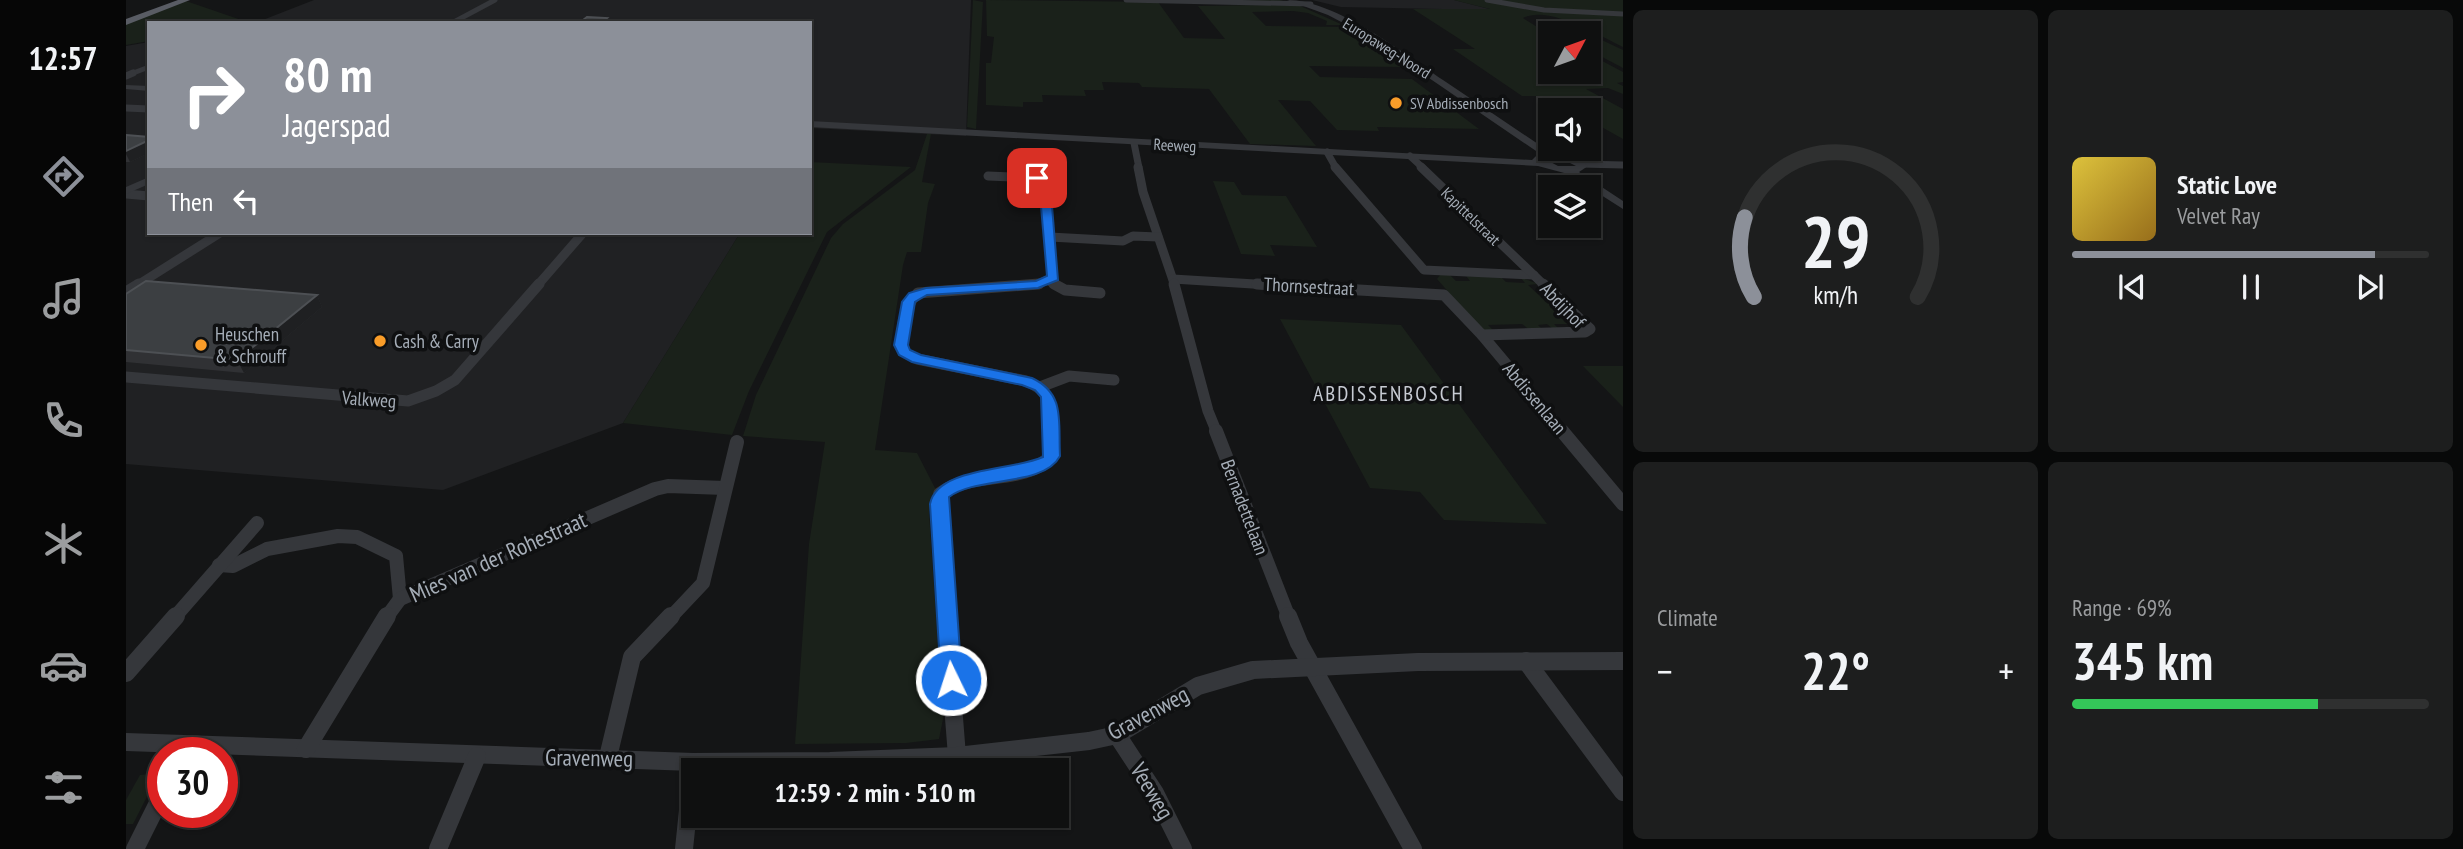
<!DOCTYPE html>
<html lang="en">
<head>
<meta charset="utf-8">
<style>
	:root { --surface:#0f1010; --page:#1d1e1e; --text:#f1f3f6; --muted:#9b9d9f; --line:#2f3030; --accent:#8c9099 }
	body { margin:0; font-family:"PT Sans Narrow",sans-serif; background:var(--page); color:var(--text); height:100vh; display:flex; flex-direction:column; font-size:26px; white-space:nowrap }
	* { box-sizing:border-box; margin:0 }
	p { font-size:23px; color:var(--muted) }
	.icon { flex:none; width:38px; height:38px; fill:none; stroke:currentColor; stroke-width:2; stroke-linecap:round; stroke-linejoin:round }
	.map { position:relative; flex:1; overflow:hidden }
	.side { display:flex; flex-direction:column; gap:10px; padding:10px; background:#080909; width:840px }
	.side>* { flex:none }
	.hud { position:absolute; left:21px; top:21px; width:665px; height:214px; border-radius:0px; box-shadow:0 2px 5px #0004,0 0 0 2px var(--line); background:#8c9099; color:#fff; overflow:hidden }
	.needle { width:46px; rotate:49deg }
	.controls { position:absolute; left:1412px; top:21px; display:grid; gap:14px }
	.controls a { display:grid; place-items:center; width:63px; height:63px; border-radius:0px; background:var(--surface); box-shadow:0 2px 5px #0004,0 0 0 2px var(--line); font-size:35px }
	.speed { position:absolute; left:21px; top:737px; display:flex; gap:14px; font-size:35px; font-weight:700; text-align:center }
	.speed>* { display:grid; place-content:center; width:91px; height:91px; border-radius:50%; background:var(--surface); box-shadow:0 2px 5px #0004,0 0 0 2px var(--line); line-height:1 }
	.speed .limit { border:10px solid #d22; background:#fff; color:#111 }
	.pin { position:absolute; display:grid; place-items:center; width:60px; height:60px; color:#fff; margin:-30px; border-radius:14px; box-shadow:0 4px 10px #0006 }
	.me { position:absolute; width:77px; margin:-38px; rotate:356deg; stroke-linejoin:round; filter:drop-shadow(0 0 5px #0008) }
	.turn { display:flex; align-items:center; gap:24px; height:147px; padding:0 21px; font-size:32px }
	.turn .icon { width:91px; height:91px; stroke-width:2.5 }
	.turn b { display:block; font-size:49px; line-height:60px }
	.then { display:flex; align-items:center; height:66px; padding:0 21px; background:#0003; gap:14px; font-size:26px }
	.big { font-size:52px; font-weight:800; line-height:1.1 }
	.side .card { flex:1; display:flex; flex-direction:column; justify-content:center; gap:10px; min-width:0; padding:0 24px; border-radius:10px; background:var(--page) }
	.side .dial { align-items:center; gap:0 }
	.dial svg { height:182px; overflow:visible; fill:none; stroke:var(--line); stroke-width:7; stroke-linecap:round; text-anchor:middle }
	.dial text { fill:var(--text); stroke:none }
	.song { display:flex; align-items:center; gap:21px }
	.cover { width:84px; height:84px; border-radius:10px; background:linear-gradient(135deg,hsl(50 70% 55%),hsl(40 70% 35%)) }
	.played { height:7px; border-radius:4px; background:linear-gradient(90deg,var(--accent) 85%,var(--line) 85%) }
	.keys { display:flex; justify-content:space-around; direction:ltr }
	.heat { display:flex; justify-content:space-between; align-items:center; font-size:38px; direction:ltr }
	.charge { height:10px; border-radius:5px; background:linear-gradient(90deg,#34c759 69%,var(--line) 0) }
	.side .tiles { flex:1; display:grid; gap:10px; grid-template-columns:repeat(2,1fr) }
	.trip { position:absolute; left:555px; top:758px; width:388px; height:70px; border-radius:0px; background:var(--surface); box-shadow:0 2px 5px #0004,0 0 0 2px var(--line); font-weight:800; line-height:70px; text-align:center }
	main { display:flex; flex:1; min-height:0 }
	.menu { display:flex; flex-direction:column; width:126px; justify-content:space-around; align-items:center; background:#060606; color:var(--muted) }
	.menu .icon { width:49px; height:49px }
	.menu .selected { color:var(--accent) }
	.menu b { font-size:32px; color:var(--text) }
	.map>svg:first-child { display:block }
	.built { fill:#202123 }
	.green { fill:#1a211a }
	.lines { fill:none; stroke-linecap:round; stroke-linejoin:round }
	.minor-far5 { stroke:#35373b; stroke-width:5 }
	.minor-far4 { stroke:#35373b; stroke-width:7 }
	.minor-far3 { stroke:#35373b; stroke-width:9 }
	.minor-far2 { stroke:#35373b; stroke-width:11 }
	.minor-far1 { stroke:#35373b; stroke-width:14 }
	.minor { stroke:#35373b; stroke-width:18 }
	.tertiary { fill:#35373b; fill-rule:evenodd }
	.trunk { fill:#595c64; fill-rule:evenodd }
	.wall { fill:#303134 }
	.shaded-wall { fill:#1f2022 }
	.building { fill:#3c3f42; stroke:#4d5054; stroke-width:2 }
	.route { fill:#1a73e8; stroke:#114b97; stroke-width:2 }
	.poi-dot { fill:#fa9d29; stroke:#0f1011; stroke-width:2.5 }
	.labels { text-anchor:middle; stroke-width:7; stroke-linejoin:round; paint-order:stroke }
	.far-street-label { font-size:16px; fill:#a5adb7; stroke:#0f1011 }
	.far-poi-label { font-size:16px; fill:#a5adb7; stroke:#0f1011; text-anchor:start }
	.street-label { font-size:19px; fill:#a5adb7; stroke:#0f1011 }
	.poi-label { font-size:19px; fill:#a5adb7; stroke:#0f1011; text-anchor:start }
	.neighbourhood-label { font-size:21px; letter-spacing:2px; fill:#c7cbd3; stroke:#0f1011 }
	.near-street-label { font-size:23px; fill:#a5adb7; stroke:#0f1011 }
</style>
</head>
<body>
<main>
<nav class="menu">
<b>12:57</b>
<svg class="icon selected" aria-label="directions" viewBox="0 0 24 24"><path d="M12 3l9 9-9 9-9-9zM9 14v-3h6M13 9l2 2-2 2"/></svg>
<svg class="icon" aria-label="music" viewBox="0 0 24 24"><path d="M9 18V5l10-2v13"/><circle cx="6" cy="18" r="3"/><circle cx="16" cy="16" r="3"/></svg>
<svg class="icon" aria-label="phone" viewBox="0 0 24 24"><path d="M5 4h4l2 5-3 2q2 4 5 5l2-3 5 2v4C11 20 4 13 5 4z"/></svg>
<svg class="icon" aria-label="climate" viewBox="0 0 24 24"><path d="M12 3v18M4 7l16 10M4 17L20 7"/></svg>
<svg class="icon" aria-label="car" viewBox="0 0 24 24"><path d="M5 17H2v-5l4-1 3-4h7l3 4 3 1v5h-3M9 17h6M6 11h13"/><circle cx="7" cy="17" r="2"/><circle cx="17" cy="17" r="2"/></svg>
<svg class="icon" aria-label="filters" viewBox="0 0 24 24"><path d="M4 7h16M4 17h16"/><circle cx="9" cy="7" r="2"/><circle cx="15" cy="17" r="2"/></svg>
</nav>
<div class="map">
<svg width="1497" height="849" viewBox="0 0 1497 849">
	<rect width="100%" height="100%" fill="#141516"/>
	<g class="built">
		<polygon points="188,0 845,0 840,136 684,128 684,23 129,23"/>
		<polygon points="1186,0 1328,0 1367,10 1215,7"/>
		<polygon points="23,42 23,233 614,233 497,423 317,490 0,464 0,46"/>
	</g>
	<g class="green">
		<polygon points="847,0 857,2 850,129 841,127"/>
		<polygon points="860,0 1032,2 1058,38 1099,39 1072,6 1140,5 1028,0 1154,0 1167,4 1162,6 1172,5 1217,25 1200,25 1201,21 1182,13 1167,11 1126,12 1140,26 1222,27 1288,72 1278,67 1183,66 1194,77 1286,79 1353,129 1251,127 1253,131 1211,130 1184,101 1152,100 1190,146 1124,144 1083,89 1016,87 1013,83 976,82 978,90 958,90 960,96 916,95 917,102 897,102 897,107 860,105 860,63 865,63 868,37 861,36"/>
		<path d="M 1328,0 L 1497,0 L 1497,47 C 1472,35 1423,5 1397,18 L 1424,35 L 1424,72 L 1463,72 L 1463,54 L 1497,72 L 1497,82 L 1491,83 L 1497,86 L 1497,94 L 1482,88 L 1460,89 L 1497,109 L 1497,139 L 1463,120 L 1463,110 L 1447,110 L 1425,96 L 1396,96 L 1327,49 L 1349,49 L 1287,9 L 1364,9 Z"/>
		<polygon points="60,1 124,23 23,23 23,41 0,45 0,22"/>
		<polygon points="1463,34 1497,50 1497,68 1463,50"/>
		<polygon points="801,134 805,134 796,182 809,184 802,203 795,252 781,252 777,265 749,450 791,453 810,490 804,500 803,513 817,719 813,739 780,743 669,744 683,544 699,442 617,436 630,395 705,238 717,224 789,170"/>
		<polygon points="684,162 785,167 701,232 623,391 606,435 497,423 614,233 684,233"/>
		<polygon points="1087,181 1108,182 1116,195 1160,196 1191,247 1144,245 1149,256 1115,254"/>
		<polygon points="1314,275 1324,275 1330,281 1344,281 1340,276 1375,277 1380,282 1399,283 1394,277 1412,284 1402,285 1416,298 1429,299 1439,309 1430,309 1434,314 1446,317 1437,316 1441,322 1453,322 1456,326 1448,329 1441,324 1428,324 1433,329 1428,330 1421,324 1412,325 1417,330 1405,331 1396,324 1362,325 1369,332 1355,329 1311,279"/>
		<polygon points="1154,319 1275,325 1421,524 1318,520 1294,492 1244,488"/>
		<polygon points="1457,366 1497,366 1497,407"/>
		<polygon points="33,773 7,824 0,824 0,800 14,775"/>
	</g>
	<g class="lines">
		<g class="minor-far5">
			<polyline points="1000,0 1185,4"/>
			<polyline points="1361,0 1418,10 1497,14"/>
			<polyline points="326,23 369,0"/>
			<polyline points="2,75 23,67"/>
		</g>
		<g class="minor-far4">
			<polyline points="0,76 7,73"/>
			<polyline points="0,108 23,109"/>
			<polyline points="1008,143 1013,168"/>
			<polyline points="1201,152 1210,168"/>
			<polyline points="1284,156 1297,168"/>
			<polyline points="1455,164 1497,165"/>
		</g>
		<g class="minor-far3">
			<polyline points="1012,167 1017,192 1049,286"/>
			<polyline points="1209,167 1298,270 1408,275"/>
			<polyline points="1295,167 1419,286"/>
			<polyline points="862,176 911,178 918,181 927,277 913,284 890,286"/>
			<polyline points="0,194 23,196"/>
			<polyline points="924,237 997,241 1007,236 1032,237"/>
			<polyline points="1047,279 1160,286"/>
			<polyline points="923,281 931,286"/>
			<polyline points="10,286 94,233"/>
			<polyline points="411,286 457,233"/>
		</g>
		<g class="minor-far2">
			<path d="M 913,284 L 792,293 C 777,306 773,334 778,352 L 791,359 L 900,381 C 928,393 923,406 924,433"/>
			<polyline points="928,284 939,290 974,293"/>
			<polyline points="1048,284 1082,411 1091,433"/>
			<polyline points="1131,284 1318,295 1356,335 1438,433"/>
			<polyline points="0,292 13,284"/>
			<polyline points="1356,335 1459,332 1464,329 1417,284"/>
			<polyline points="0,377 282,401 310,391 329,380 413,284"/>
			<polyline points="914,387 943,376 988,380"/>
		</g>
		<g class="minor-far1">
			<polyline points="1090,431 1163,618"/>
			<polyline points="1436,431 1497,504"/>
			<polyline points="93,565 107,566 141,549 212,536 231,537 270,556 274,599"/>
			<polyline points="48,618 131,523"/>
			<polyline points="260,618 274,599 529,489 542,486 599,488"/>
			<polyline points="544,618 577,583 611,442"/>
			<path d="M 821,618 L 812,504 L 814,494 C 847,469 896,486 926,456 L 924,431"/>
		</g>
		<g class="minor">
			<polyline points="820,616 831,756"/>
			<polyline points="1162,616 1173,643 1287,849"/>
			<polyline points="1400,661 1497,792"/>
			<polyline points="0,673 50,616"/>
			<polyline points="991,735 1029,793 1057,849"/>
			<polyline points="0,742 567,762 704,761 831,756 963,741 991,735 1072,686 1127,670 1292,662 1497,661"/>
			<polyline points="180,749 261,616"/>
			<polyline points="482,757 506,657 545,616"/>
			<polyline points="9,849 37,793"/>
			<polyline points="312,849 351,756"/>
			<polyline points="558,849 567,762"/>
		</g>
		<g class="tertiary">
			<path d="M 1161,0 C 1209,0 1278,53 1317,80 C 1353,104 1388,128 1424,152 C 1438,153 1452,156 1462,166 L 1453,172 L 1497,201 L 1497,209 L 1442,174 L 1412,166 L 684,127 L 684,121 L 1406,160 L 1413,153 L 1240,35 L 1202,15 ZM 1417,158 L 1436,159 L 1450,166 L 1432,166 Z"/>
			<polygon points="0,85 23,86 23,91 0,89"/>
			<polygon points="23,177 23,184 0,194 0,187"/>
		</g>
		<polygon class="trunk" points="52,0 64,0 0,25 0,19"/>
	</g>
	<g class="wall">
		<polygon points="0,135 23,137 23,153 4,162 0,162"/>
		<polygon points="0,294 191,295 196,307 118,373 0,362"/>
	</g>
	<g class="shaded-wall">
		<polygon points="23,140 23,153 4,162 0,154 0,151"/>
		<polygon points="191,295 196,307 118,373 111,360"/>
	</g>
	<g class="building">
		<polygon points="461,17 481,18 475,23 453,23"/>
		<polygon points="0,135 23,137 23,140 0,151"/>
		<polygon points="20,281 191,295 111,360 0,350 0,294"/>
	</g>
	<path class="route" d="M 911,175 L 924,181 L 932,280 L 912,288 L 801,295 L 789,302 L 782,345 L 784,350 L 795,355 L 906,378 C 940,394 932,422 934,456 C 918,487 850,476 823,497 L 836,680 L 833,687 L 825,690 L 818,687 L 815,680 L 804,504 C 811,467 886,471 917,457 L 915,397 L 909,390 L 896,385 L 786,362 L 773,355 L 768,345 L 776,302 L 783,293 L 800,288 L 910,281 L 921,276 L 913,183 L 905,178 Z"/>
	<g class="poi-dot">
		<circle cx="1270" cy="103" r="7"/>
		<circle cx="254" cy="341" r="7"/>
		<circle cx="75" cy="345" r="7"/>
	</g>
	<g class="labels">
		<g class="far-street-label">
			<text transform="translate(1261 48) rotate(32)" y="6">Europaweg-Noord</text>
			<text transform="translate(1049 145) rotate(3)" y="6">Reeweg</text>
			<text transform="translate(1345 216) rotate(44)" y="6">Kapittelstraat</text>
		</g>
		<g class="far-poi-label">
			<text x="1284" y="109">SV Abdissenbosch</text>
		</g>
		<g class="street-label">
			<text transform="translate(1183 286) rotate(3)" y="7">Thornsestraat</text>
			<text transform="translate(1437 305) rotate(46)" y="7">Abdijhof</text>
			<text transform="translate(1409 398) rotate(50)" y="7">Abdissenlaan</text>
			<text transform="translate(243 399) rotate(4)" y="7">Valkweg</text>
			<text transform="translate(1119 507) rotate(69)" y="7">Bernadettelaan</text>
		</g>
		<g class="poi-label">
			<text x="89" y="341">Heuschen<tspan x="89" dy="22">&amp; Schrouff</tspan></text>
			<text x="268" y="348">Cash &amp; Carry</text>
		</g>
		<g class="neighbourhood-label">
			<text x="1263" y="401">ABDISSENBOSCH</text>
		</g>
		<g class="near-street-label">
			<text transform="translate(372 557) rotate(-24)" y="8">Mies van der Rohestraat</text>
			<text transform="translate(1022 713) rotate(-28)" y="8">Gravenweg</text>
			<text transform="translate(463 758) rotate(1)" y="8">Gravenweg</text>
			<text transform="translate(1026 791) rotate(59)" y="8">Veeweg</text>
		</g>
	</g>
</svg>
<div class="controls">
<a><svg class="needle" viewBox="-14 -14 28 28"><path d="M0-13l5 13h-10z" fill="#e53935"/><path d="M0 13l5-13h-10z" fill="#9b9d9f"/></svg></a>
<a><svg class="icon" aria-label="sound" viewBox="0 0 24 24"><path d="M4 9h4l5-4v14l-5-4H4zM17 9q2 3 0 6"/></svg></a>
<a><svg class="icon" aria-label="layers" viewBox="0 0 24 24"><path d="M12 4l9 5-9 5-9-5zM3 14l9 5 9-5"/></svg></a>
</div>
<div class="speed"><div class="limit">30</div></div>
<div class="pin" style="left:911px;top:178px;background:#d93025"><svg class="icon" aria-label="arrive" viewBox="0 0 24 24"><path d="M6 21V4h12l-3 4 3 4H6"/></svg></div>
<svg class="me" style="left:825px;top:680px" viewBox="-20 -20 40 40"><circle r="17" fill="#1a73e8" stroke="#fff" stroke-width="3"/><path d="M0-11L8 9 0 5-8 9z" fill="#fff"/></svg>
<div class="trip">12:59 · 2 min · 510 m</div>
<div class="hud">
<div class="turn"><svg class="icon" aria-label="right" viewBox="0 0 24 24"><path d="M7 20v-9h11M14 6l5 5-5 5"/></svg><div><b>80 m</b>Jagerspad</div></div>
<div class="then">Then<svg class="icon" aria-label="left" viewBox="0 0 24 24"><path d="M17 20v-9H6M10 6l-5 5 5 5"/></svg></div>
</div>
</div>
<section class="side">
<div class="tiles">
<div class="card dial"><svg viewBox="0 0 100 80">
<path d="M14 69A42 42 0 1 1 86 69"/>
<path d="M14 69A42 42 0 0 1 10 34" stroke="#8c9099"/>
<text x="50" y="56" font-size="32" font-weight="700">29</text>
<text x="50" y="72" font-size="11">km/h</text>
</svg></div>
<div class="card">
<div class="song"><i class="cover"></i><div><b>Static Love</b><p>Velvet Ray</p></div></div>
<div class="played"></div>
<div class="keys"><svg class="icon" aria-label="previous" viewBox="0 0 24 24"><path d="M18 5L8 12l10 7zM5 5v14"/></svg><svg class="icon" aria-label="pause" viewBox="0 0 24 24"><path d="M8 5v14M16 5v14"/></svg><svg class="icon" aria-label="next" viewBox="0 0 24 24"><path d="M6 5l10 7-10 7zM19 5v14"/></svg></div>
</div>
<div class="card"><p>Climate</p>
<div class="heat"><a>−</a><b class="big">22°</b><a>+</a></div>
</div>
<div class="card"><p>Range · 69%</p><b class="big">345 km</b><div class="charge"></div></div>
</div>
</section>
</main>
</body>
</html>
